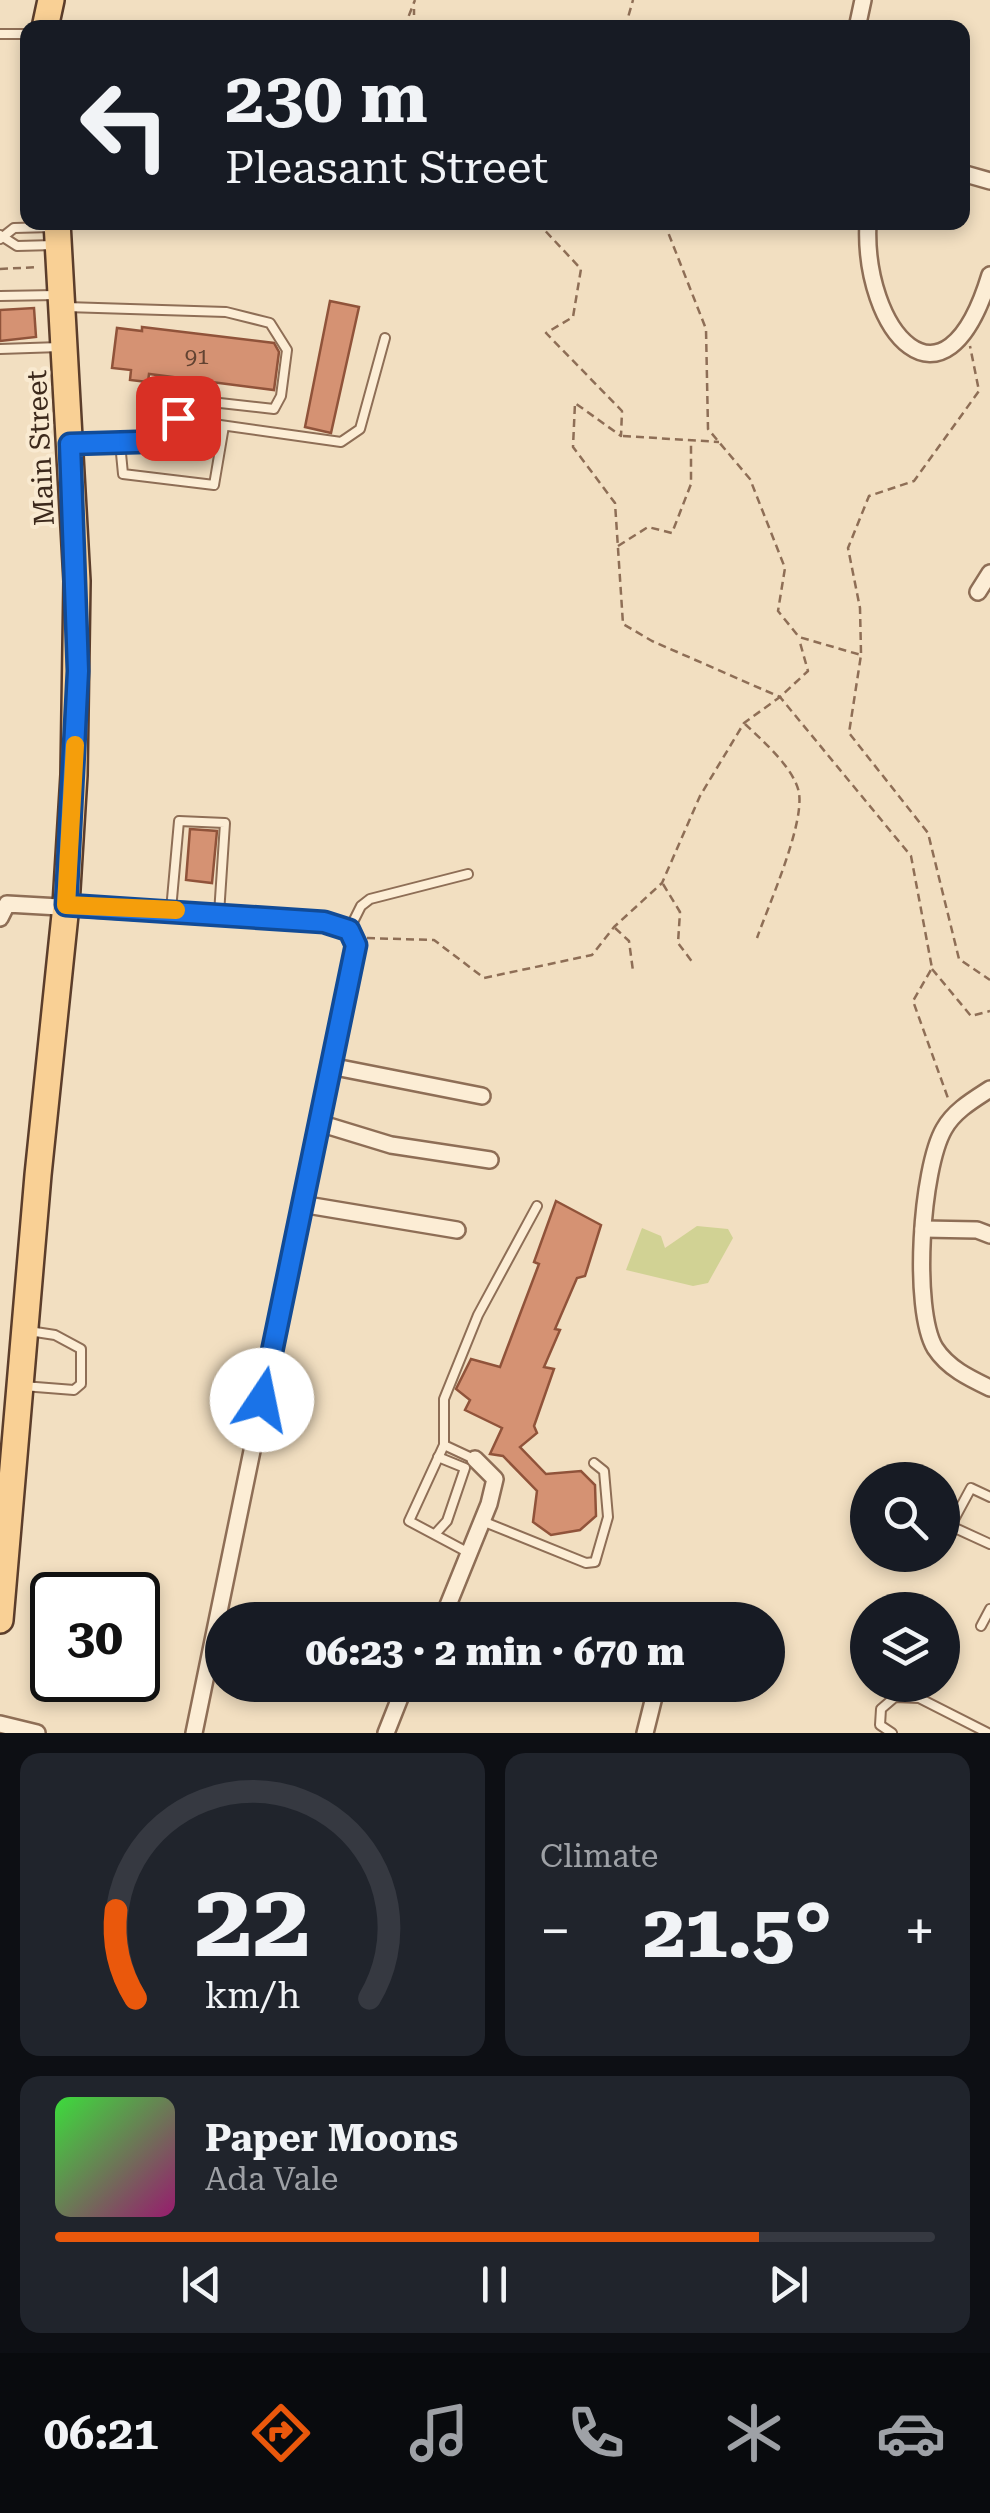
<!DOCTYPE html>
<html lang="en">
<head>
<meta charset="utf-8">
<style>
	:root { --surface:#171b24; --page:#20242c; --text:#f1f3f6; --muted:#9ea1a6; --line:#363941; --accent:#ea580c }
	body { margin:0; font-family:"Roboto Serif",serif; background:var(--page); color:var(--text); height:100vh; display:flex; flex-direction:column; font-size:38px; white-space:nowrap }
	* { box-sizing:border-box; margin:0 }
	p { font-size:32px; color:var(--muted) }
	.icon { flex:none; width:55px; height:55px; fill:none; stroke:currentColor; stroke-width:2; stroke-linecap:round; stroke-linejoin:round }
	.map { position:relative; height:1733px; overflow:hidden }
	.panel { display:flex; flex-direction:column; gap:20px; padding:20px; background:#0d0f14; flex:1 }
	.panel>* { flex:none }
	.hud { position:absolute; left:20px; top:20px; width:950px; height:210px; border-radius:20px; box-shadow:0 5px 15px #0003; background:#171b24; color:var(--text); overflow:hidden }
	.tools { position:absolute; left:850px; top:1462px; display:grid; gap:20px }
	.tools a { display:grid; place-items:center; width:110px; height:110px; border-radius:50%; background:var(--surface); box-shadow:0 5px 15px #0003; font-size:50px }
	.speed { position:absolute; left:30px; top:1572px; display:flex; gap:20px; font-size:50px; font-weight:700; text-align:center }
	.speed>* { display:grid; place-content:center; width:130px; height:130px; border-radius:50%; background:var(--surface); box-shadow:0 5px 15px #0003; line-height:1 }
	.speed .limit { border:5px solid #111; border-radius:15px; background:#fff; color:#111 }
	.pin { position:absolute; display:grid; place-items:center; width:85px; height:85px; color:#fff; margin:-42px; border-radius:20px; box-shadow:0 5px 15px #0006 }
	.me { position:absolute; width:110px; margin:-55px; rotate:11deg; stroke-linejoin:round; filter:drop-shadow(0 0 8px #0008) }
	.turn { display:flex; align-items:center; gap:35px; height:210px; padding:0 40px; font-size:45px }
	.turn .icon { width:130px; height:130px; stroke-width:2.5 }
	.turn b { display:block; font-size:70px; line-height:85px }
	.big { font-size:75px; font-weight:800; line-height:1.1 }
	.panel .card { flex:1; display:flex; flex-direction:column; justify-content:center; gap:15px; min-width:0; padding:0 35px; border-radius:20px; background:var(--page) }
	.panel .dial { align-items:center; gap:0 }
	.dial svg { height:260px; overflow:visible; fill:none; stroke:var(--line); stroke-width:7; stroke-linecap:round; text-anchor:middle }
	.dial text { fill:var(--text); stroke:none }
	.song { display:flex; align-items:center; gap:30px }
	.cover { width:120px; height:120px; border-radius:15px; background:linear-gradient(135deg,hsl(120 70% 55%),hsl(320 70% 35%)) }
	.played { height:10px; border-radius:5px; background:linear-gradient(90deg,var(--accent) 80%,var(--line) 80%) }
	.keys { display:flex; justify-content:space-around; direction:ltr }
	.heat { display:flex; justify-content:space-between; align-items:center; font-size:55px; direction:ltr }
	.panel .tiles { flex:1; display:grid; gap:20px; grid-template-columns:1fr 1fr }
	.card:last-child { grid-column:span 2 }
	.trip { position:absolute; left:205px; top:1602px; width:580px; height:100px; border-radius:50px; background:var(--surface); box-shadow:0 5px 15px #0003; font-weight:800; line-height:100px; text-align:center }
	.tab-bar { display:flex; height:160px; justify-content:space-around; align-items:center; background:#090b0e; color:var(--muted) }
	.tab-bar .icon { width:70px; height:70px }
	.tab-bar .selected { color:var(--accent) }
	.tab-bar b { font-size:45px; color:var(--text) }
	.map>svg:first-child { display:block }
	.green { fill:#d1d294 }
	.building { fill:#d59273; stroke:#90533a; stroke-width:2.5 }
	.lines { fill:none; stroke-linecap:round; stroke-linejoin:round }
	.lane-casing { stroke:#8e6e56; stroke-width:12 }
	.street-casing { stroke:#8e6e56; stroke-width:20 }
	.primary-casing { stroke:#5b3d2b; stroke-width:30 }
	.path { stroke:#8e6e56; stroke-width:2.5; stroke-dasharray:8 5; stroke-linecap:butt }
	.lane { stroke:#fcedd5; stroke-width:8 }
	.street { stroke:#fcedd5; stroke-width:15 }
	.primary { stroke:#f9d095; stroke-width:25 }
	.route-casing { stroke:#114b97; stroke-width:25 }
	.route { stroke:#1a73e8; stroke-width:18 }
	.slow { stroke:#f59e0b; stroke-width:18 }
	.labels { text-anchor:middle; stroke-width:8; stroke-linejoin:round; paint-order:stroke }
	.number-label { font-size:22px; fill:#624332 }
	.street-label { font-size:28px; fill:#3c291c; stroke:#f9ead1 }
</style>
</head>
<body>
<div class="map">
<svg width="990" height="1733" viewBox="0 0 990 1733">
	<rect width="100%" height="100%" fill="#f2dfc1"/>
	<polygon class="green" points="697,1226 728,1229 733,1238 708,1283 693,1286 626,1270 642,1228 661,1236 665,1248"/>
	<g class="building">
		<polygon points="330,301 359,307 331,433 305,427"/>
		<polygon points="34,308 36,337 0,341 0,310"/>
		<polygon points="142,327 274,343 279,352 274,390 149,374 148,382 130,380 131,370 112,368 117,328 142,331"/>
		<polygon points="190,829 217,831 212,883 186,880"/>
		<polygon points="556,1201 601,1225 585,1276 577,1278 555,1329 560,1330 544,1367 554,1369 534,1426 537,1433 520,1447 546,1474 581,1471 595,1485 596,1516 580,1530 551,1535 533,1522 537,1491 503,1456 490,1454 502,1428 465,1410 470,1400 456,1389 471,1359 500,1367 539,1264 534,1262"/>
	</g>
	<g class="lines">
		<g class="lane-casing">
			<g id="lane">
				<polyline points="0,34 28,34"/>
				<polyline points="0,235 17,246 54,245"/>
				<polyline points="0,239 14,228 52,227"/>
				<polyline points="0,296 56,295"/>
				<polyline points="66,307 226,312 270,323 287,350 281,396 274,409 184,399 171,441 73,445"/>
				<polyline points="0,349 60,347"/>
				<polyline points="178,419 341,442 360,429 385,338"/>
				<polyline points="120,443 123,474 214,485 224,426"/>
				<polyline points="171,910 179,821 225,823 219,914"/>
				<polyline points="349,930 361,906 370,899 468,874"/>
				<polyline points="23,1386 74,1390 81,1384 81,1349 55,1335 29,1331"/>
				<polyline points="444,1445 444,1399 478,1315 537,1206"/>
				<polyline points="482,1521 586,1563 595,1562 608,1517 604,1471 594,1463"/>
				<polyline points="942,1522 990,1544"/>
				<polyline points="951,1525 971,1488 990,1497"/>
				<polyline points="436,1533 447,1521 465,1468 438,1457"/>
				<polyline points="469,1553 409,1521 444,1445 474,1459"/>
				<polyline points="981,1626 990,1609"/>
				<polyline points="892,1733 880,1725 881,1709 895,1697 919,1698 988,1733"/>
			</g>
		</g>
		<g class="street-casing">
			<g id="street">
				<polyline points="857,28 863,0"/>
				<polyline points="962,173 990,181"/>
				<path d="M 868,222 C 862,330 944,427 990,275"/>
				<polyline points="978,592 990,573"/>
				<polyline points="0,918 7,904 324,922 349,930 356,945 194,1733"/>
				<polyline points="330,1066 482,1096"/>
				<path d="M 990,1089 C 973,1100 954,1111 944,1129 C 921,1169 912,1309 935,1348 C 948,1368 969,1378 990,1388"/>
				<polyline points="319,1123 391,1145 490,1160"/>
				<polyline points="301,1204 457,1230"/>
				<polyline points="923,1229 977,1230 990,1235"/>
				<polyline points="442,1620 489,1504 495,1479 475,1459"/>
				<polyline points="0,1724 37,1733"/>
				<polyline points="386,1733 405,1685"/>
				<polyline points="645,1733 657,1685"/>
			</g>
		</g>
		<g class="primary-casing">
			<g id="primary">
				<polyline points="45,28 51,0"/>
				<polyline points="0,1620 38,1175 66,905 74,775 77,581 57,222"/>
			</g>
		</g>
		<g class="path">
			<polyline points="404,28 415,0"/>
			<polyline points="414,28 414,9"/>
			<polyline points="625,28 633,0"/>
			<polyline points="537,222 581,269 573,317 546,333 622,411 621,436 575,403 573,447 615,503 623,624 652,641 780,697 911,856 932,968 913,1001 949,1101"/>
			<polyline points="664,222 706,329 708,429 750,479 785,568 778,611 799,637 861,655 849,733 928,833 959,959 990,980"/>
			<polyline points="0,269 38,267"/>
			<polyline points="623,436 719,442"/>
			<polyline points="618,546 648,527 672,533 691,484 691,440"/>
			<polyline points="861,653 860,608 848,548 869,496 914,481 979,391 970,346"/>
			<path d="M 745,724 C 762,740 795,769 799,793 C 804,826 769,904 757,938"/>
			<polyline points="663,884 680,912 678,943 693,963"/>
			<polyline points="615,928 629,941 633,971"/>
			<polyline points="367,938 434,940 484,978 592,955 614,927 662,883 700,796 744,723 780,697 808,671 799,639"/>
			<polyline points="932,969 971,1016 990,1011"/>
		</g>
		<use href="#lane" class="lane"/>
		<use href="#street" class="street"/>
		<use href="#primary" class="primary"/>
	</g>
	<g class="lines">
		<g class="route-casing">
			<polyline id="route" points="178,418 171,441 70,444 78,671 66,905 324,922 349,930 356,945 262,1400"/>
		</g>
		<use href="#route" class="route"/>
		<polyline class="slow" points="75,745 66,905 176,910"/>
	</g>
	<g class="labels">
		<g class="number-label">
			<text x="197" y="364">91</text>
		</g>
		<g class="street-label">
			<text transform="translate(40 448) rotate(-93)" y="10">Main Street</text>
		</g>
	</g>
</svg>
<div class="tools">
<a><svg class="icon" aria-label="search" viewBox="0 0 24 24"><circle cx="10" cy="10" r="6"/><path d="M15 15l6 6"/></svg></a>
<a><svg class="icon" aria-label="layers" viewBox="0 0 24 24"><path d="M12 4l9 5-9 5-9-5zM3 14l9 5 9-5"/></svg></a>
</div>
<div class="speed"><div class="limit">30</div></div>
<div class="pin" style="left:178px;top:418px;background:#d93025"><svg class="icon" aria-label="arrive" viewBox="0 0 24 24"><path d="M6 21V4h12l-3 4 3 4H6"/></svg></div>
<svg class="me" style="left:262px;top:1400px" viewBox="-20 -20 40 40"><circle r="19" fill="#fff"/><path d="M0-13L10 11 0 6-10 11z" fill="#1a73e8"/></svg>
<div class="trip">06:23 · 2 min · 670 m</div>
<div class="hud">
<div class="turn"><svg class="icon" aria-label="left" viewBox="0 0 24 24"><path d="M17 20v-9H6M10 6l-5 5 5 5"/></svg><div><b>230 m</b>Pleasant Street</div></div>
</div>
</div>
<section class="panel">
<div class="tiles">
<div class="card dial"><svg viewBox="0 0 100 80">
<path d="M14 69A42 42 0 1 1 86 69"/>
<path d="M14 69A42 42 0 0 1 8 42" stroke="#ea580c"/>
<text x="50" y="56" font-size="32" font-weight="700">22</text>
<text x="50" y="72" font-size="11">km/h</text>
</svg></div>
<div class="card"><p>Climate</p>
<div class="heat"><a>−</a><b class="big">21.5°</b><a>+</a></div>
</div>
<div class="card">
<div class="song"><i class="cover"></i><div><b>Paper Moons</b><p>Ada Vale</p></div></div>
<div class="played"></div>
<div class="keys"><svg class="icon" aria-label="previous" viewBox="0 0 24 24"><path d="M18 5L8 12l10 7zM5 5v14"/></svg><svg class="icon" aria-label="pause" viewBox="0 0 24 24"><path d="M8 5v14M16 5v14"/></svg><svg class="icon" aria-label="next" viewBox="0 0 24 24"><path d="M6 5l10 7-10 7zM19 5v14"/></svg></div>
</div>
</div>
</section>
<nav class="tab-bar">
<b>06:21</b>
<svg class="icon selected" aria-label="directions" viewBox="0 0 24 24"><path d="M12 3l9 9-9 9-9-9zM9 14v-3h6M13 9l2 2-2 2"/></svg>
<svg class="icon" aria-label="music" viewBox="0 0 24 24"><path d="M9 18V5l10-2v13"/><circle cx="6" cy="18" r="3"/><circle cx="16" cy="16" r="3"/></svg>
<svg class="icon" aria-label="phone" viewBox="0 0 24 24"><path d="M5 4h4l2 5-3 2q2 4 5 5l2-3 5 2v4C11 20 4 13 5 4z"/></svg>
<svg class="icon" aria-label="climate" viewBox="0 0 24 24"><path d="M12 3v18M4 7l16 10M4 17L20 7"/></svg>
<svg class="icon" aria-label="car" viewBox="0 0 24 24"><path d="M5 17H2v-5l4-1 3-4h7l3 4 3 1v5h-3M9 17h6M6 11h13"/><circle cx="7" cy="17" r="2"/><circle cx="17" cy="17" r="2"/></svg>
</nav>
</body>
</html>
